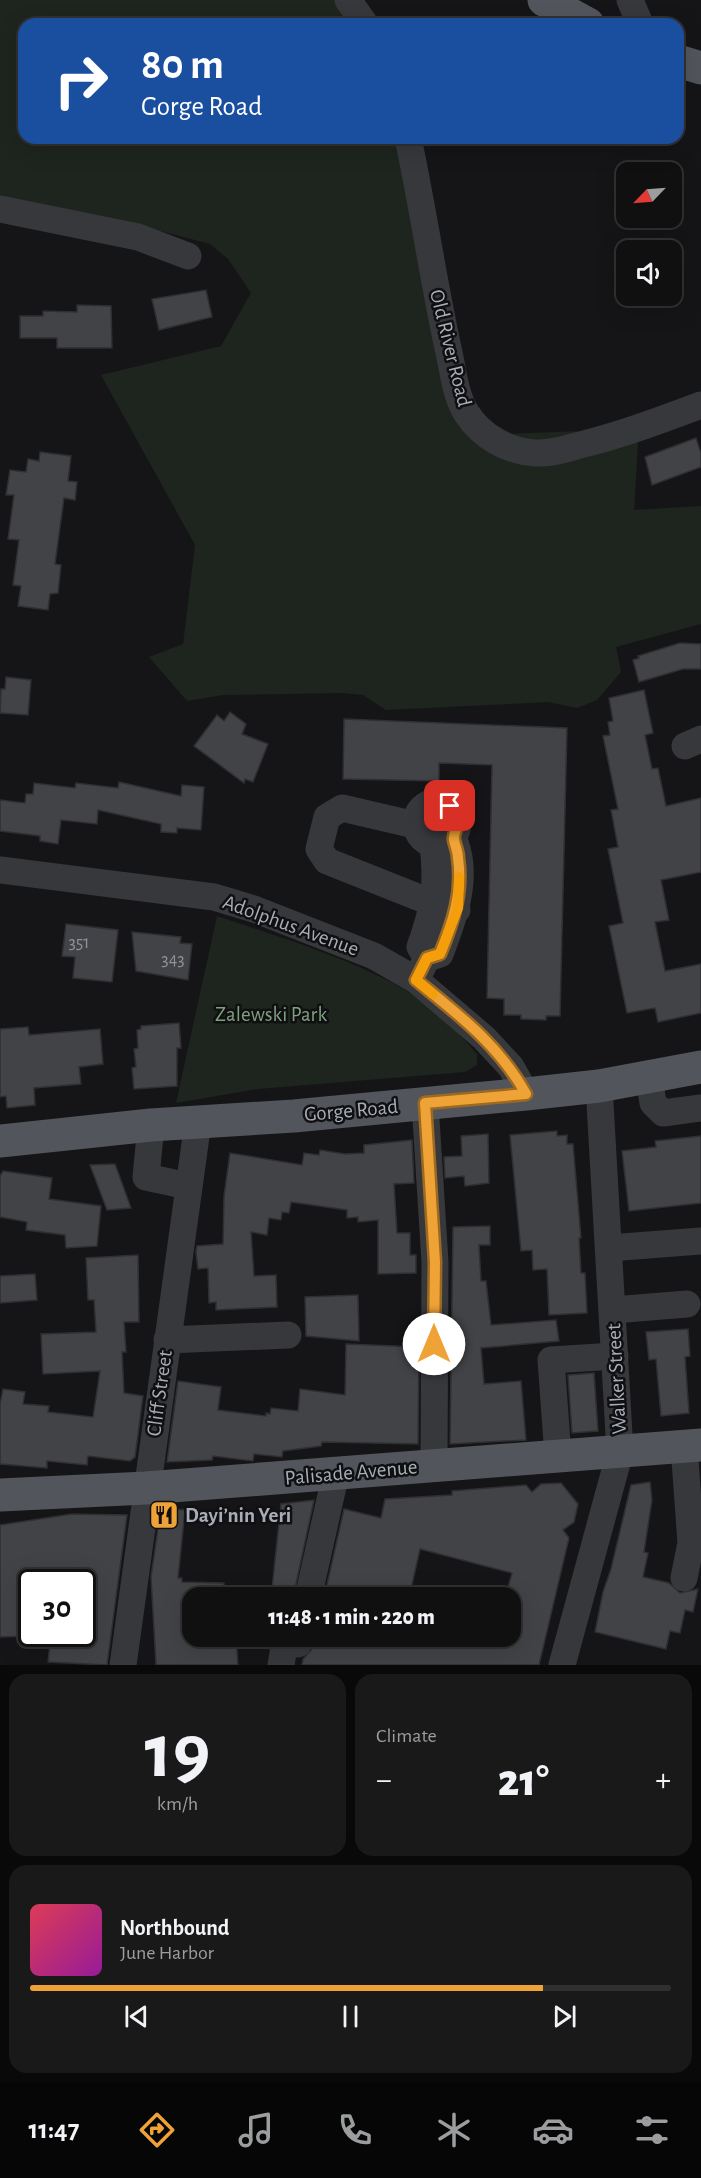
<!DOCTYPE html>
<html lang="en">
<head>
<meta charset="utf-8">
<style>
	:root { --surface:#101011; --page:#19191a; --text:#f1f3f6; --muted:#9c9d9f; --line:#303031; --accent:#efa235 }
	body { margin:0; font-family:"Alegreya Sans",sans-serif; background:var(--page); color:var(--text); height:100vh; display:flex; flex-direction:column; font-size:22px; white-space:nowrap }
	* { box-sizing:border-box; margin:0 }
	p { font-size:20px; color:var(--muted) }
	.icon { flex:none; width:33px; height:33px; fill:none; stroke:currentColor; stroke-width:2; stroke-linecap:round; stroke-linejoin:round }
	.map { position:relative; height:1665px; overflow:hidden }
	.panel { display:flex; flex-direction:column; gap:9px; padding:9px; background:#090909; flex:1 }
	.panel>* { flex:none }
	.top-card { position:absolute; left:18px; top:18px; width:666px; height:126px; border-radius:18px; box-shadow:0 6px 24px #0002,0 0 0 2px var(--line); background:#1a4fa0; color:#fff; overflow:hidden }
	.needle { width:39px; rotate:245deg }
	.tools { position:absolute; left:616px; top:162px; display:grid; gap:12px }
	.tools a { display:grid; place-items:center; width:66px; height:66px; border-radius:12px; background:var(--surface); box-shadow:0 6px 24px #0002,0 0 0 2px var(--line); font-size:30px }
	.speed { position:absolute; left:18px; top:1569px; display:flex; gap:12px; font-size:30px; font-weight:700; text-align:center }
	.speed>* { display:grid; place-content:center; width:78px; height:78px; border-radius:50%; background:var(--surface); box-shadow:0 6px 24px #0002,0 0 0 2px var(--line); line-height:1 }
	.speed .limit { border:3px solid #111; border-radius:9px; background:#fff; color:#111 }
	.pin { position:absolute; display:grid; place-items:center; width:51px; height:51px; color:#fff; margin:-26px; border-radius:12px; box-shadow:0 3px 9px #0006 }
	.me { position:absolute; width:66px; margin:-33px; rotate:0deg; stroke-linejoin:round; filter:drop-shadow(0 0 4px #0008) }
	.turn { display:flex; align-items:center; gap:21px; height:126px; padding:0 24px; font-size:27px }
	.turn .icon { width:78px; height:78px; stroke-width:2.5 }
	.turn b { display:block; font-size:42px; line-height:51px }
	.big { font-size:45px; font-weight:800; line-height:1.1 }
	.panel .card { flex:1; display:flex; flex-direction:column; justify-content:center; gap:9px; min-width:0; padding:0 21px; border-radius:18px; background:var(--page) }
	.panel .dial { align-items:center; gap:0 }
	.dial b { font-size:78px; line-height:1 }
	.song { display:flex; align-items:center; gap:18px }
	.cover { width:72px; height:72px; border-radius:9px; background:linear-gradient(135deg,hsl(350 70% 55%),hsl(300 70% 35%)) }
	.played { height:6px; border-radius:3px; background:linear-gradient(90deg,var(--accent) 80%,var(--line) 80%) }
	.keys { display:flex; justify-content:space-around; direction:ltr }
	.heat { display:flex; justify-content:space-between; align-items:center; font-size:33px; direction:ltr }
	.panel .tiles { flex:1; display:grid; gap:9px; grid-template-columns:1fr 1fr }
	.card:last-child { grid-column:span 2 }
	.trip { position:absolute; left:182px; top:1587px; width:339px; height:60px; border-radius:18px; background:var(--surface); box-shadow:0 6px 24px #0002,0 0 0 2px var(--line); font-weight:800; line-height:60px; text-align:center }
	.tabs { display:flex; height:96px; justify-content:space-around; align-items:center; background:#060607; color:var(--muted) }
	.tabs .icon { width:42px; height:42px }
	.tabs .active { color:var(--accent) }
	.tabs b { font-size:27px; color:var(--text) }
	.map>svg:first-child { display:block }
	.green { fill:#1d251e }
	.building { fill:#414347; stroke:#2f2f33; stroke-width:1.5 }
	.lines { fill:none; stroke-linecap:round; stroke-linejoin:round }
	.minor { stroke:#36383c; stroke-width:27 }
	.major { stroke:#52555b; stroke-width:33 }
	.route-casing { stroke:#9b6922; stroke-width:15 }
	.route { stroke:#efa235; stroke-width:10 }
	.slow { stroke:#f59e0b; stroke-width:10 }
	.labels { text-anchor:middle; stroke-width:5; stroke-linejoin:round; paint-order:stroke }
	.number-label { font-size:18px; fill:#8e929b }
	.street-label { font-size:21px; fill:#a7adb7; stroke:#101012 }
	.park-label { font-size:21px; fill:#7fa27e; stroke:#101012 }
	.poi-label { font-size:21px; font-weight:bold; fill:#a7adb7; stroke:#101012; text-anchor:start }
</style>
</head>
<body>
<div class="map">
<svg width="701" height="1665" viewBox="0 0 701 1665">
	<rect width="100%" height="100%" fill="#151517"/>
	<g class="green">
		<polygon points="0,0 337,0 363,24 24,24 24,138 408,138 475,435 639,429 634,510 701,506 701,624 616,647 621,672 597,700 577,708 548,702 386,710 363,695 341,693 223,695 187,701 149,657 183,644 195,545 101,375 221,346 251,293 228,259 210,244 152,229 0,209"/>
		<path d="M 217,916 C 274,935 339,955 393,983 C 424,999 455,1028 477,1054 L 477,1065 L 465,1072 L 258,1089 L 176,1103 Z"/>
	</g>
	<g class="building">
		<polygon points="206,290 212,317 159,330 152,299"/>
		<polygon points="77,305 111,306 112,348 57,348 57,338 20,338 20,316 43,316 43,311 77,312"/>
		<polygon points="696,438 701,453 701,467 652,485 645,457"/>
		<polygon points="40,452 71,456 68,481 77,482 75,500 64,498 55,564 61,565 58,593 50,594 48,610 18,606 21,586 13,585 19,540 8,539 14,495 6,495 10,470 26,472 28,459 39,461"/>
		<polygon points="680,643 701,644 701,669 683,669 639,682 633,660 639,658 638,656"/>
		<polygon points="6,677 31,680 28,715 0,713 1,689 5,689"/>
		<polygon points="644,690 653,733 645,735 652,769 658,768 666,806 701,798 701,872 661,880 669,920 655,922 665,971 701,964 701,1013 658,1022 655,1008 627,1013 609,926 623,923 608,849 618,847 611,810 618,809 603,736 610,735 608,722 613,721 609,698"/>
		<polygon points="230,712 246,724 242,734 268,744 253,782 245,779 244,783 194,746 217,715 224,721"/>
		<polygon points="344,719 567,728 560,1016 546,1016 546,1020 521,1019 521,1015 504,1015 504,999 487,998 492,765 439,763 439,781 343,779"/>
		<polygon points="119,782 181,796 182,785 204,787 201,830 177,828 177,833 161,832 161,824 98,810 97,824 61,820 58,844 40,841 40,836 0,831 0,800 25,803 26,794 33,794 34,783 75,788 76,783 118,788"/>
		<polygon points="66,924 118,930 112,982 73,978 75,957 62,956"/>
		<polygon points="132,932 181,937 180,943 192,944 188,980 136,971"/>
		<polygon points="179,1023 181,1048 177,1048 177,1086 134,1089 132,1068 136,1067 134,1049 138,1048 137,1030 141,1029 141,1026"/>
		<polygon points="28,1027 29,1035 100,1029 103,1064 79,1067 81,1084 34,1088 35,1105 7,1108 6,1096 0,1097 0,1029"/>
		<polygon points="557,1131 557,1136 567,1135 567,1144 573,1144 581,1238 579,1238 581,1273 585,1273 587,1313 549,1315 547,1269 533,1270 532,1250 521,1251 510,1135"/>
		<polygon points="488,1134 489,1183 465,1186 464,1176 445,1178 444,1157 462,1156 461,1136"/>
		<polygon points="701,1136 701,1203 629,1211 622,1151 656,1147 655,1141"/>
		<polygon points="412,1140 414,1183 394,1184 397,1233 410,1233 410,1255 416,1255 416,1273 378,1274 378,1220 358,1222 358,1217 347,1218 347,1210 291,1202 289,1213 282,1212 281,1220 269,1218 267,1235 251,1232 254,1276 276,1275 277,1307 216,1310 216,1302 209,1303 208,1268 198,1269 196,1252 197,1246 223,1244 224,1196 230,1153 302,1165 304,1153 319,1155 320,1150 345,1154 364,1153 364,1145"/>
		<polygon points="115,1164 131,1208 107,1210 90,1165"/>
		<polygon points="3,1171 52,1178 49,1199 101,1206 97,1246 66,1248 65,1235 26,1230 27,1222 0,1217 0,1176"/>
		<polygon points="490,1226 490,1245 479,1245 481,1281 486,1281 491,1325 556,1320 559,1341 481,1348 484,1384 521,1381 526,1440 450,1444 453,1227"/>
		<polygon points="138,1255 139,1322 124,1322 126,1352 122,1352 124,1393 143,1396 135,1457 130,1461 88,1456 87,1465 47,1461 47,1468 0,1464 0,1404 3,1389 25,1392 23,1404 49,1406 48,1412 93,1417 100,1371 43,1374 41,1334 96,1332 94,1300 88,1300 86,1258"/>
		<polygon points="35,1274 37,1300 0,1303 0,1276"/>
		<polygon points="358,1295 359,1341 306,1336 305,1297"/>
		<polygon points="688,1329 690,1356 685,1357 689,1413 661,1416 656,1359 649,1360 646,1332"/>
		<polygon points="346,1344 419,1347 418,1444 322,1442 321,1446 283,1451 282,1457 254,1454 253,1461 213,1456 212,1460 167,1462 178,1381 221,1387 218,1410 266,1416 266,1413 270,1414 271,1408 298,1411 300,1389 345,1395"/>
		<polygon points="594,1373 598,1431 572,1433 568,1375"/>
		<polygon points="650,1482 652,1500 644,1552 648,1553 643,1577 669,1583 680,1593 698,1589 693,1612 685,1610 680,1633 670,1631 666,1649 595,1632 603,1592 611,1569 631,1485"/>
		<polygon points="561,1483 578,1504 574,1522 563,1530 569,1538 539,1665 302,1665 303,1659 313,1648 315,1636 510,1636 510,1598 505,1598 512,1573 420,1549 409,1598 324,1598 344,1509 381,1518 385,1499 452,1495 452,1491 526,1485 532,1492 541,1484"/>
		<polygon points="314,1500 293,1598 271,1598 281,1504"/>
		<polygon points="161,1508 185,1510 178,1578 182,1578 182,1582 224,1583 224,1598 192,1598 192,1636 236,1636 238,1665 156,1665 151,1577"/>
		<polygon points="72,1514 127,1515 107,1665 48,1662 51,1634 82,1634 82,1577 32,1569 32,1636 0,1637 0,1525"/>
	</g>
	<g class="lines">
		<g class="minor">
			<polyline points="348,0 365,24"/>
			<polyline points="630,0 640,24"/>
			<path d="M 408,138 C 423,208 433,279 448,348 C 453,369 455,396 467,414 C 482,437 508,451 535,453 C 550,454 566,449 580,445 C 621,435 661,420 701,405"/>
			<polyline points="0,209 138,237 188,256"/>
			<polyline points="685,746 701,739"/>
			<circle cx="437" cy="823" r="21"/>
			<polyline points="415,825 342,808 327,817 319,849 327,861 435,904 457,910"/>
			<polyline points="0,870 214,897 254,909 374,956 416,980 484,1038 511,1067 526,1094"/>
			<path d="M 427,958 L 420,947 C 434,907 438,887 433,845"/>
			<path d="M 416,980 L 427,958 L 440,954 C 454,918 470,875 453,838"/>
			<polyline points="649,1077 653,1103 663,1113 701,1108"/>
			<polyline points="425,1103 435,1262 434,1465"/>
			<polyline points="151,1125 146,1177 188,1186"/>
			<polyline points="609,1248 701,1241"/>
			<polyline points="613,1310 687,1304"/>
			<polyline points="167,1340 288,1335"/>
			<polyline points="684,1446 691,1543 684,1578"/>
			<polyline points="558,1456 551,1360 615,1356"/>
			<polyline points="308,1598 336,1473"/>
			<polyline points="123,1665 198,1122"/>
			<polyline points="281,1665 285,1641 298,1644 300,1636"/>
			<polyline points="562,1665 620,1452 599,1086"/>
		</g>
		<g class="major">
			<polyline points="544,0 588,24"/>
			<polyline points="678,61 701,68"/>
			<polyline points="0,1141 151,1125 294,1116 526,1094 599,1086 701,1067"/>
			<polyline points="0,1495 146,1488 701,1445"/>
		</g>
	</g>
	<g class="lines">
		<g class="route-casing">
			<path id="route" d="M 434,1344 L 435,1262 L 425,1103 L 526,1094 C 499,1045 459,1015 416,980 L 427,958 L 440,954 C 453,922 463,893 458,858 C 458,851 455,846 454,840 C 452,828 467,824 450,806"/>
		</g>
		<use href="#route" class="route"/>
		<polyline class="slow" points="433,994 416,980 427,958 440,954 458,908 459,877"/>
	</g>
	<defs>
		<g id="restaurant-square" transform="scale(1.5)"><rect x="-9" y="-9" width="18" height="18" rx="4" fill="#efa235" stroke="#101012"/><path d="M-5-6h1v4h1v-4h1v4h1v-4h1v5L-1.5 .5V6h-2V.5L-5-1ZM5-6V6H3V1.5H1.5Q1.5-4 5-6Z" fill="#111"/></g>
	</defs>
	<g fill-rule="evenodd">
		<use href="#restaurant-square" x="164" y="1515"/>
	</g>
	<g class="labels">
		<g class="number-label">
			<text x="79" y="948">351</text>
			<text x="173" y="965">343</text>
		</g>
		<g class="street-label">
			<text transform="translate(451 348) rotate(76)" y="7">Old River Road</text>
			<text transform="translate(291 925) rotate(20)" y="7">Adolphus Avenue</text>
			<text transform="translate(351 1110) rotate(-5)" y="7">Gorge Road</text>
			<text transform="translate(616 1379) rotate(-93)" y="7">Walker Street</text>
			<text transform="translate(159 1393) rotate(-82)" y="7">Cliff Street</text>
			<text transform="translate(351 1472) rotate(-5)" y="7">Palisade Avenue</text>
		</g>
		<g class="park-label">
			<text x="271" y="1021">Zalewski Park</text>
		</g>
		<g class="poi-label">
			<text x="185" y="1522">Dayi’nin Yeri</text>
		</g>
	</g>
</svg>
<div class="tools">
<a><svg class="needle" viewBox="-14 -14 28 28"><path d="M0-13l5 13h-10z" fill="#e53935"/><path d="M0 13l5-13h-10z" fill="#9c9d9f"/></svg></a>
<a><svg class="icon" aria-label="sound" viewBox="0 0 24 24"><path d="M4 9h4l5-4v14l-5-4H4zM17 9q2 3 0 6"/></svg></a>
</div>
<div class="speed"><div class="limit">30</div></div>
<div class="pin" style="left:450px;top:806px;background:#d93025"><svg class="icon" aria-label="arrive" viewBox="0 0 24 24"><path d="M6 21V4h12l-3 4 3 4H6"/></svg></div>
<svg class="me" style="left:434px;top:1344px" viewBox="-20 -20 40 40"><circle r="19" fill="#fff"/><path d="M0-13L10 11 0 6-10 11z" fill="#efa235"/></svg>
<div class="trip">11:48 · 1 min · 220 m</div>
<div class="top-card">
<div class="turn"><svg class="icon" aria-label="right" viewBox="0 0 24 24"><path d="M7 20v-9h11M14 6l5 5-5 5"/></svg><div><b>80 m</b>Gorge Road</div></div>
</div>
</div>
<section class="panel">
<div class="tiles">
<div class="card dial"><b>19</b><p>km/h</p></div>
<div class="card"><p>Climate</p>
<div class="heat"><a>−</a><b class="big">21°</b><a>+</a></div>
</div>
<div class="card">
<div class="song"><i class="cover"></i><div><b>Northbound</b><p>June Harbor</p></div></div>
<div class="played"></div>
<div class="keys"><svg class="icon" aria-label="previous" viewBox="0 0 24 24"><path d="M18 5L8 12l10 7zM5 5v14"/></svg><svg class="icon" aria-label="pause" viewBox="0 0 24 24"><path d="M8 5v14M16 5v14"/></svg><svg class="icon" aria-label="next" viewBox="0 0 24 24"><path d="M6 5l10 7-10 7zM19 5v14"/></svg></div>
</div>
</div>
</section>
<nav class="tabs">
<b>11:47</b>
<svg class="icon active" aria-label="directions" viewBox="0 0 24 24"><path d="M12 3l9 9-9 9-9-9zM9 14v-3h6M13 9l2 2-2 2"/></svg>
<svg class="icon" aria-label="music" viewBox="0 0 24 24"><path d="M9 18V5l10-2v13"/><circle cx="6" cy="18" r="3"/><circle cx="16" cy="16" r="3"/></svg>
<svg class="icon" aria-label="phone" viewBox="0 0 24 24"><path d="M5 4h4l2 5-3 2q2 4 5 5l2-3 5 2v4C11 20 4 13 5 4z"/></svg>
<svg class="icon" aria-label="climate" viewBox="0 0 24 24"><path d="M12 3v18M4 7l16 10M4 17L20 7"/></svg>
<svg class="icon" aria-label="car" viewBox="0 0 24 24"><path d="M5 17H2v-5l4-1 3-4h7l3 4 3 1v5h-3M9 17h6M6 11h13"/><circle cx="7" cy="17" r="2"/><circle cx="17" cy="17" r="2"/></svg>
<svg class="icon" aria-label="filters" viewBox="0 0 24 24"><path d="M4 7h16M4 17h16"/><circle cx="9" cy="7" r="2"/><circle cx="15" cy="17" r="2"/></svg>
</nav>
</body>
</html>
